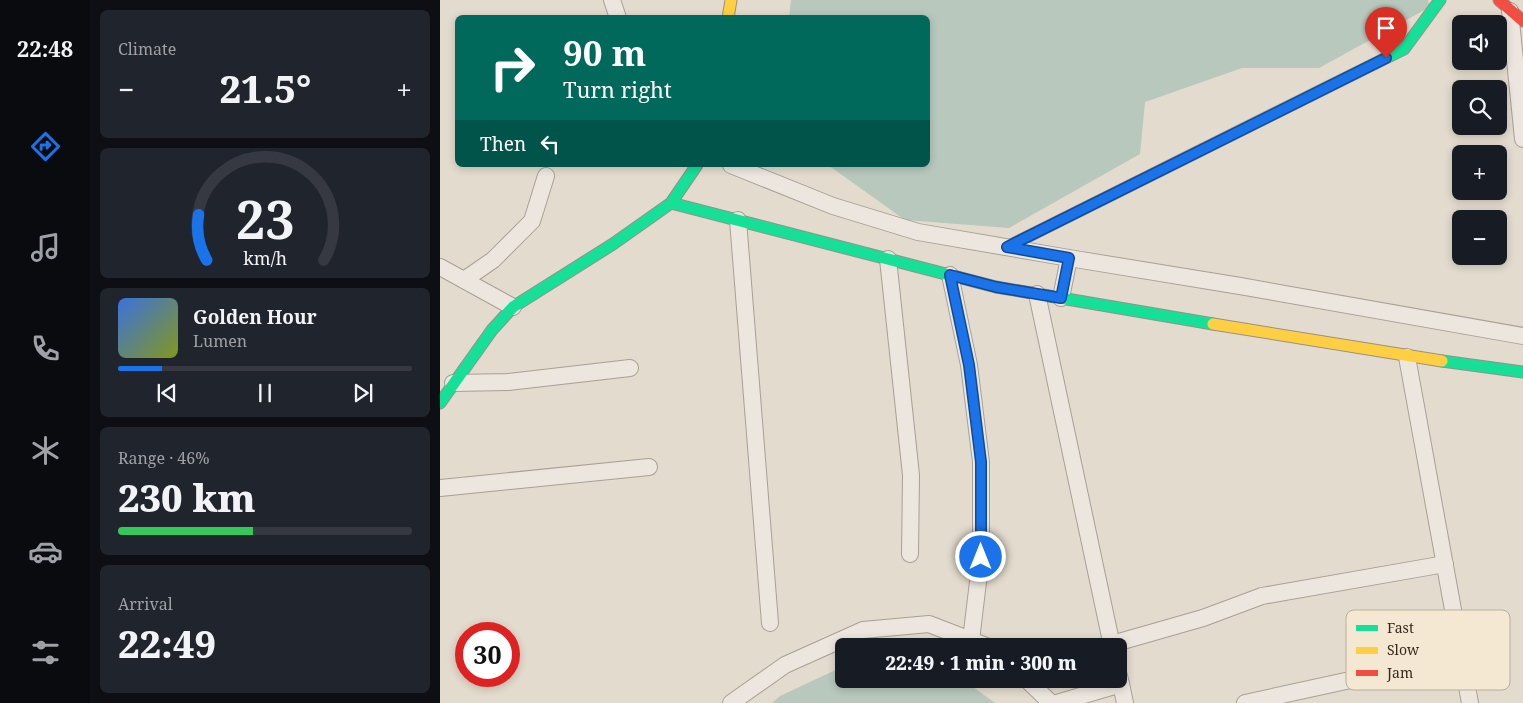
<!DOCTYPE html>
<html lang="en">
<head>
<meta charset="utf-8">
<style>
	:root { --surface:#171b24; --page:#20242c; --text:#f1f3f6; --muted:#9ea1a6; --line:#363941; --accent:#1a73e8 }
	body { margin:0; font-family:"Noto Serif",serif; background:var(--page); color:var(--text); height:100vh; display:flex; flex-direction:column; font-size:19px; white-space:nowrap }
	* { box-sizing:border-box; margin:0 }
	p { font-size:16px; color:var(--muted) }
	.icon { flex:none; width:28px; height:28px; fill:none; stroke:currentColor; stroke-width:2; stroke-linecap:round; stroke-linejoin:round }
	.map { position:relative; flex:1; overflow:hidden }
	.side { display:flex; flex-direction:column; gap:10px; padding:10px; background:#0d0f14; width:350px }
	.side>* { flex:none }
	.guide { position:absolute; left:15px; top:15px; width:475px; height:152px; border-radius:8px; box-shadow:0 2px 8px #0003; background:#00695c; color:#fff; overflow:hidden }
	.fabs { position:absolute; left:1012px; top:15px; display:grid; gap:10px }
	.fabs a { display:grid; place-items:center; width:55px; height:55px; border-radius:8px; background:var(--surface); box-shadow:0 2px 8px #0003; font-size:25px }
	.speed { position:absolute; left:15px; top:622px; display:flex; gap:10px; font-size:25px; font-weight:700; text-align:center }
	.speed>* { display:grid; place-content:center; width:65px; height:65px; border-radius:50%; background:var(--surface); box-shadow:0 2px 8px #0003; line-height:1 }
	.speed .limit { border:8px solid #d22; background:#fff; color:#111 }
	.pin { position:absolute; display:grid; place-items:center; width:42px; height:42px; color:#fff; margin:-51px -21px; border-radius:50% 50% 50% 0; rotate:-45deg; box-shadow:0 0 5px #0007 }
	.pin .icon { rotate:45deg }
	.me { position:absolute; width:55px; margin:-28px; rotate:0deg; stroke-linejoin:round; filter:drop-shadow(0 0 4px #0008) }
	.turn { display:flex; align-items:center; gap:18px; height:105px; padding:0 25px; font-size:22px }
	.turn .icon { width:65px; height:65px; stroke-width:2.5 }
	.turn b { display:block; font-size:35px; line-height:42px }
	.then { display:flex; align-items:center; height:48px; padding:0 25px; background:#0003; gap:10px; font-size:19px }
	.big { font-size:38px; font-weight:800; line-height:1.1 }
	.side .tile { flex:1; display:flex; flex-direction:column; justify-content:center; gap:8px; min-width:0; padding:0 18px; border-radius:8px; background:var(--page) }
	.side .dial { align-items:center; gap:0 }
	.dial svg { height:130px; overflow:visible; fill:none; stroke:var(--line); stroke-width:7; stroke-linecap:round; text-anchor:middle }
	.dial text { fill:var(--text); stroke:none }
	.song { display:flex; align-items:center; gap:15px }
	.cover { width:60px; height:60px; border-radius:8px; background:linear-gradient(135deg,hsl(220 70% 55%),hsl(70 70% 35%)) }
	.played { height:5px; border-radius:2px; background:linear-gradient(90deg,var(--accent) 15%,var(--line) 15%) }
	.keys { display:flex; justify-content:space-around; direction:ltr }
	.heat { display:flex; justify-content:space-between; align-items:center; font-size:28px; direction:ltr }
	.charge { height:8px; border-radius:4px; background:linear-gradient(90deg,#34c759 46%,var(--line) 0) }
	.trip { position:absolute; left:395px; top:638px; width:292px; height:50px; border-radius:8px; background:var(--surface); box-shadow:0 2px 8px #0003; font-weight:800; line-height:50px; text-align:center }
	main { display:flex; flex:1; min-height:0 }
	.dock { display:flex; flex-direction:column; width:90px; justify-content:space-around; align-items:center; background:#090b0e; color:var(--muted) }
	.dock .icon { width:35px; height:35px }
	.dock .on { color:var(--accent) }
	.dock b { font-size:22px; color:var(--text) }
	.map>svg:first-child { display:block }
	.water { fill:#b8c8bd }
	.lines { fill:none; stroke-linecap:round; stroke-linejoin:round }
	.street-casing { stroke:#a8a095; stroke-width:18 }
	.fast-casing { stroke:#989086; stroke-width:13 }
	.slow-casing { stroke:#989086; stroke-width:13 }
	.jam-casing { stroke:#989086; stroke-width:13 }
	.street { stroke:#ece6de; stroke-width:16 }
	.fast { stroke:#16e098; stroke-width:11 }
	.slow { stroke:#ffcf43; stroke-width:11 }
	.jam { stroke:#f24e42; stroke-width:11 }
	.route-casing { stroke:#114b97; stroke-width:12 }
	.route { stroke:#1a73e8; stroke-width:9 }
	.key { fill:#f4e8d2; stroke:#bbae9c; stroke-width:1 }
	.key-label { font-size:14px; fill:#37281e }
</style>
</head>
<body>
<main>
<nav class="dock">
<b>22:48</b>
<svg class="icon on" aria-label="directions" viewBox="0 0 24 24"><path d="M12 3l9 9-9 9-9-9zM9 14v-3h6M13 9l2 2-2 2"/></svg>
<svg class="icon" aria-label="music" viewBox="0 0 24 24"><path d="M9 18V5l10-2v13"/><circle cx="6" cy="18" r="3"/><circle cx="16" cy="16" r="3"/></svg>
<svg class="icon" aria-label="phone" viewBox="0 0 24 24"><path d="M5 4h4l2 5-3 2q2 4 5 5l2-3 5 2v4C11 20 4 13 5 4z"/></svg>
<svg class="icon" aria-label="climate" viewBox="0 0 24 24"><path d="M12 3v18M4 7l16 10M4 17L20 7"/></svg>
<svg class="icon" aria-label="car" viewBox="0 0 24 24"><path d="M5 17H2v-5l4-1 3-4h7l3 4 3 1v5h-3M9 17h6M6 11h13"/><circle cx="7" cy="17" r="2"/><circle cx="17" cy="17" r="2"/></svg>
<svg class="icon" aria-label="filters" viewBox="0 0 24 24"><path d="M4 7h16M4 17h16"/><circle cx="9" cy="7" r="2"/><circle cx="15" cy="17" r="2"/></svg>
</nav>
<section class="side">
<div class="tile"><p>Climate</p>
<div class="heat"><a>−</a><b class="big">21.5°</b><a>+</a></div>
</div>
<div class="tile dial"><svg viewBox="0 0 100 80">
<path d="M14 69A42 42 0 1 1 86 69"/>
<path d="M14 69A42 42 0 0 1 9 41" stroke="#1a73e8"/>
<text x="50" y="56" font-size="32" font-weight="700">23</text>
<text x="50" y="72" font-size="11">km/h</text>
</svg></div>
<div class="tile">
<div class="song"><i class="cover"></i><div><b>Golden Hour</b><p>Lumen</p></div></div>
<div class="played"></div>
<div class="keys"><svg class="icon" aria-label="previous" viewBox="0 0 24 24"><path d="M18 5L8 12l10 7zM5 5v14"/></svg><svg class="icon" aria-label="pause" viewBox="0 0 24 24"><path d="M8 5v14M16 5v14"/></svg><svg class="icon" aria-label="next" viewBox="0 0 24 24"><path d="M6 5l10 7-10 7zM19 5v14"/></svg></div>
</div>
<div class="tile"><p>Range · 46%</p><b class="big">230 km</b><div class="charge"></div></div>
<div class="tile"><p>Arrival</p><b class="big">22:49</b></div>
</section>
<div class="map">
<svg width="1083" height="703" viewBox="0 0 1083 703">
	<rect width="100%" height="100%" fill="#e3dbcd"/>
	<g class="water">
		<polygon points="351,0 988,0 990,7 879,68 802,68 705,102 700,154 569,228 465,220 388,165 488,165 488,18 349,18"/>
		<polygon points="404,666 404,679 522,679 555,703 332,703 340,696"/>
	</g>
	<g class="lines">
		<g class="street-casing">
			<g id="street">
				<polyline points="172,0 178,18"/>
				<polyline points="1070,11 1083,139"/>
				<polyline points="291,165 393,206 478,232 629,258 800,286 1083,336"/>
				<polyline points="298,220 330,623"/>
				<polyline points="448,259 471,475 470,554"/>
				<polyline points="0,267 73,307"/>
				<polyline points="510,275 529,365 541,462 541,557 531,640"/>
				<polyline points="24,280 53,260 92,221 106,176"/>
				<polyline points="597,294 672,646"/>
				<polyline points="621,298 629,258"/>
				<polyline points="967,357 1030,703"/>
				<polyline points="13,383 68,382 190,368"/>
				<polyline points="0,488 209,467"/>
				<polyline points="672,644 763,618 822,596 1005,564"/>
				<polyline points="586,679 611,703"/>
				<polyline points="681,684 685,703"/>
				<polyline points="291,703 345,665 423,630 489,624 546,646"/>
				<polyline points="617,703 681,684 679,676"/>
				<polyline points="805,703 1048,650"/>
			</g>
		</g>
		<g class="fast-casing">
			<g id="fast">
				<polyline points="231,203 556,287 773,324"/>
				<polyline points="567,247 964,49 1000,0"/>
				<polyline points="1002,361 1083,372"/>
				<polyline points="0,403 52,330 73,307 173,244 231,203 257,165"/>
			</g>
		</g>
		<g class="slow-casing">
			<g id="slow">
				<polyline points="288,18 291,0"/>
				<polyline points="773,324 1002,361"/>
			</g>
		</g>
		<g class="jam-casing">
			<polyline id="jam" points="1059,0 1083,21"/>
		</g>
		<use href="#street" class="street"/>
		<use href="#fast" class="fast"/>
		<use href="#slow" class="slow"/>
		<use href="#jam" class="jam"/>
	</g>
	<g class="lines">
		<g class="route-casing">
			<polyline id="route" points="541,557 541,462 529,365 510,275 556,287 621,298 629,258 567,247 946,58"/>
		</g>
		<use href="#route" class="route"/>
	</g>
	<rect x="906" y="610" width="164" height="80" rx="8" class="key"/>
	<rect x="916" y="625" width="22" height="6" fill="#16e098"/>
	<rect x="916" y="647" width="22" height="7" fill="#ffcf43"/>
	<rect x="916" y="670" width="22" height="6" fill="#f24e42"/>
	<g class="key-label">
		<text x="947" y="633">Fast</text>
		<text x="947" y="655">Slow</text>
		<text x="947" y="678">Jam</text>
	</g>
</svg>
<div class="fabs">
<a><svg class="icon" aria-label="sound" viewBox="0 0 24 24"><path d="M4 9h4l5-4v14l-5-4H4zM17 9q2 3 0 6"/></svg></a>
<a><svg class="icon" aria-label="search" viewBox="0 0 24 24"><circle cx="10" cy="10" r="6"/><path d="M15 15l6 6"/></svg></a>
<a>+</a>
<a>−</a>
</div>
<div class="speed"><div class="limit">30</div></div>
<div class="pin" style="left:946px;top:58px;background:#d93025"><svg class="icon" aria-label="arrive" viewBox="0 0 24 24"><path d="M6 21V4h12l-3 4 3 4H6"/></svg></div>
<svg class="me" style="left:541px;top:557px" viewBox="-20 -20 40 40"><circle r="17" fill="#1a73e8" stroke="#fff" stroke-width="3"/><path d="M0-11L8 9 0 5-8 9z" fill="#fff"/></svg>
<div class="trip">22:49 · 1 min · 300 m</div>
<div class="guide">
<div class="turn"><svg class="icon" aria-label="right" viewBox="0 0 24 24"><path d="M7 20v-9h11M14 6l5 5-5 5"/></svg><div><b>90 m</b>Turn right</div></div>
<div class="then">Then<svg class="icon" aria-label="left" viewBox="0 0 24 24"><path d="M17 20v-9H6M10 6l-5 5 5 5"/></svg></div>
</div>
</div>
</main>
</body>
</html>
